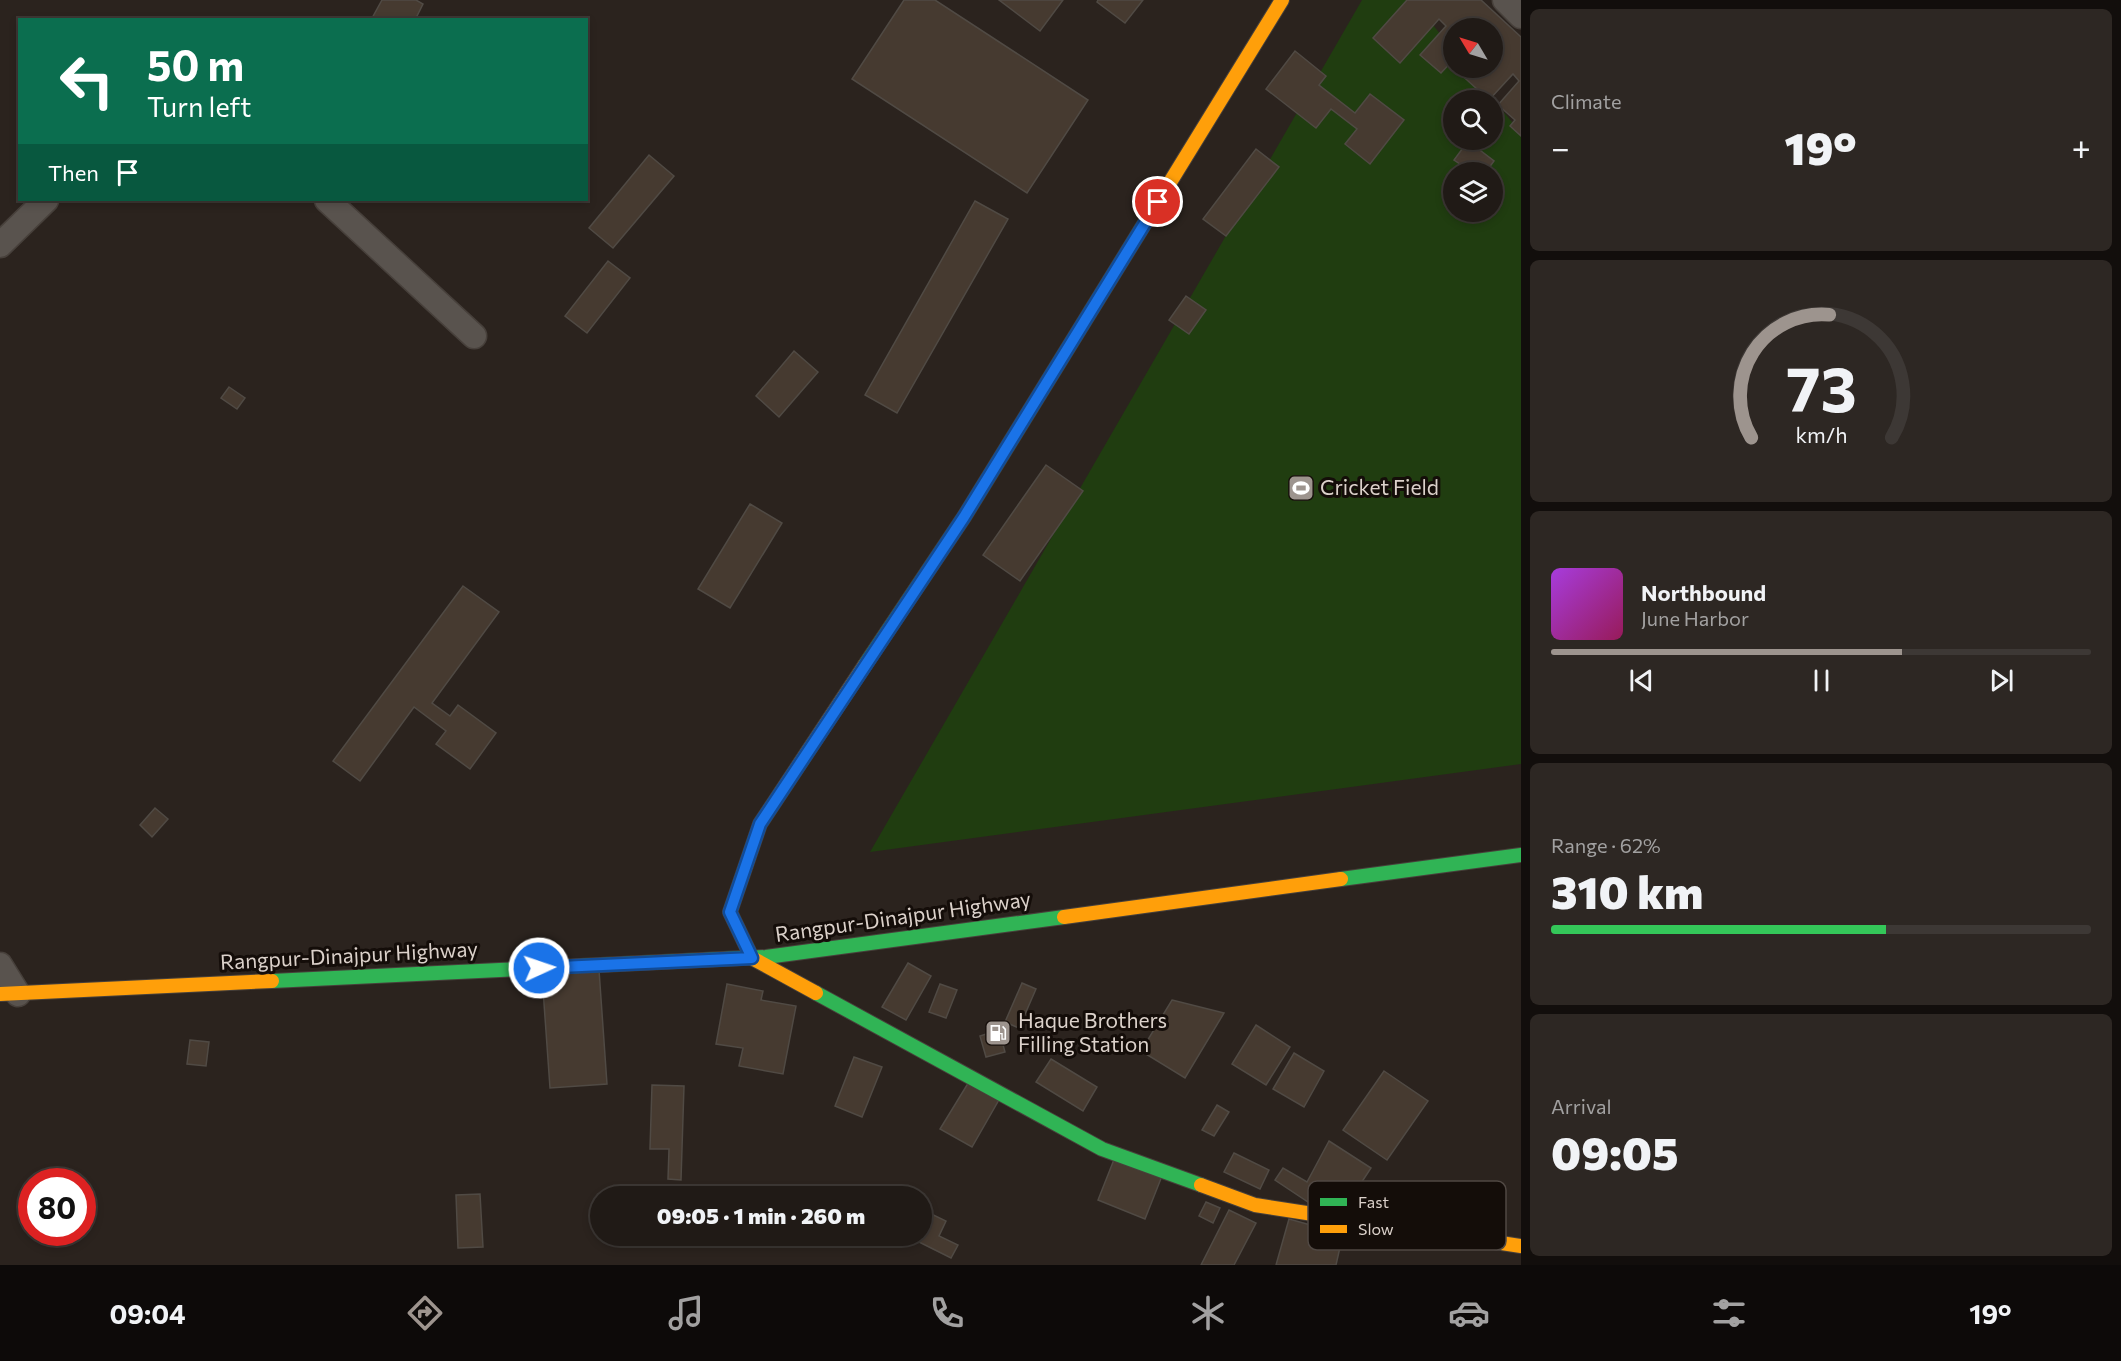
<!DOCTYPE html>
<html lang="en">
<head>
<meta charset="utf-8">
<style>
	:root { --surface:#201a16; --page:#2d2723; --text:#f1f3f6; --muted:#a2a1a1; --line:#3d3835; --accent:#9d948e }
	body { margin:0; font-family:Commissioner,sans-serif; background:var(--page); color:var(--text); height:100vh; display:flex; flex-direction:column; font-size:22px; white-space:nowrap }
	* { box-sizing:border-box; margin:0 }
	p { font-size:20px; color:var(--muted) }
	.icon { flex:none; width:33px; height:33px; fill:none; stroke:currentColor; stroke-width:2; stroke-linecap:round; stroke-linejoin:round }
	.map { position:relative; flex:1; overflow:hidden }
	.details { display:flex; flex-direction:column; gap:9px; padding:9px; background:#120e0c; width:600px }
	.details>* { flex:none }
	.guide { position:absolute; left:18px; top:18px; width:570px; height:183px; border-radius:0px; box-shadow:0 3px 9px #0003,0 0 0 2px var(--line); background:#0b6e4f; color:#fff; overflow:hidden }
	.needle { width:39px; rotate:308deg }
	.tools { position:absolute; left:1443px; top:18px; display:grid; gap:12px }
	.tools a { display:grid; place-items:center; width:60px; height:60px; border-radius:50%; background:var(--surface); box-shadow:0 3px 9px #0003,0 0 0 2px var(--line); font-size:30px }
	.speed { position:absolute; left:18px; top:1168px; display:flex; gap:12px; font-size:30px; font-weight:700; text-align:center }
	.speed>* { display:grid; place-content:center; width:78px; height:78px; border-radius:50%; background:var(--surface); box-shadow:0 3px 9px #0003,0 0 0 2px var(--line); line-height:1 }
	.speed .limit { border:9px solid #d22; background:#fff; color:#111 }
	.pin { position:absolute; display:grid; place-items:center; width:51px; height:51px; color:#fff; margin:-26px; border:3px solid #fff; border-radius:50%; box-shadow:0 2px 6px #0007 }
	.me { position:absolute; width:66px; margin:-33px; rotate:87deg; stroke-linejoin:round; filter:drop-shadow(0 0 4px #0008) }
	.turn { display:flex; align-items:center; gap:21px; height:126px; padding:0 30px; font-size:27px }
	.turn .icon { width:78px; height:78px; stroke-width:2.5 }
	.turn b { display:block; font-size:42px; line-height:51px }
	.then { display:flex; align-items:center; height:57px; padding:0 30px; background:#0003; gap:12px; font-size:22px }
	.big { font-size:45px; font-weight:800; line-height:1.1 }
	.details .widget { flex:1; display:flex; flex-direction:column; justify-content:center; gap:9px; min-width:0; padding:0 21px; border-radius:9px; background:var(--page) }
	.details .dial { align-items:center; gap:0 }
	.dial svg { height:156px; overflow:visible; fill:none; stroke:var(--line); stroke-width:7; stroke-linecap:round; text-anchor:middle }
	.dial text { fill:var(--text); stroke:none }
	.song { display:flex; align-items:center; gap:18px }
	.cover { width:72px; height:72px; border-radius:9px; background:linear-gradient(135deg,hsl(280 70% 55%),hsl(330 70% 35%)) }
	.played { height:6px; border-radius:3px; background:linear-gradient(90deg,var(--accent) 65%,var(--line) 65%) }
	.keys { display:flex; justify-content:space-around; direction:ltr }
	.heat { display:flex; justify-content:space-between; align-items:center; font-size:33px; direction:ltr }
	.charge { height:9px; border-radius:4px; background:linear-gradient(90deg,#34c759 62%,var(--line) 0) }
	.trip { position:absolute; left:590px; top:1186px; width:342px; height:60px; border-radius:30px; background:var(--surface); box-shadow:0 3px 9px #0003,0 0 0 2px var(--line); font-weight:800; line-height:60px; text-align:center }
	.tab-bar { display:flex; height:96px; justify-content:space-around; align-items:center; background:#0d0a09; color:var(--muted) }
	.tab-bar .icon { width:42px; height:42px }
	.tab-bar .current { color:var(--accent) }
	.tab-bar b { font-size:27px; color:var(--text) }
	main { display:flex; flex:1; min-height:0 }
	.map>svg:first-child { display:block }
	.green { fill:#203d10; fill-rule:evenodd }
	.building { fill:#463a30; stroke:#504a44; stroke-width:1.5 }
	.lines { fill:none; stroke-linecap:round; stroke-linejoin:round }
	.street-casing { stroke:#47403b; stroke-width:27 }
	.fast-casing { stroke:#47403b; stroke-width:16 }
	.slow-casing { stroke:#47403b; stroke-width:16 }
	.street { stroke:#59534e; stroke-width:24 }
	.fast { stroke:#30b455; stroke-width:14 }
	.slow { stroke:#ff9f0a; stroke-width:14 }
	.route-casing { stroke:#114b97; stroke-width:15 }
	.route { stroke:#1a73e8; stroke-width:10 }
	.labels { text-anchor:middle; stroke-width:6; stroke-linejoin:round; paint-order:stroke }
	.poi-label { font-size:21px; fill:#dbd1ca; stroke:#140d09; text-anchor:start }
	.street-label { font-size:21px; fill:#dbd1ca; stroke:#140d09 }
	.key { fill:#140d09; stroke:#504843; stroke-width:1.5 }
	.key-label { font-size:16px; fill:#dbd1ca }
</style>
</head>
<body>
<main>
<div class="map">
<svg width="1521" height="1265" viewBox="0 0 1521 1265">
	<rect width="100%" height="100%" fill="#2b231e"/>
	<path class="green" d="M 1362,0 L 1413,0 L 1453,50 L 1454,68 L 1468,68 L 1521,133 L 1521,764 L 870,852 ZM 1454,100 L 1492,100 L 1492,140 L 1454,140 ZM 1454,172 L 1492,172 L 1492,212 L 1454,212 Z"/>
	<g class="building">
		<polygon points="382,0 416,0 423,4 415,20 371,20"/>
		<polygon points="904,0 935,0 1088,100 1027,193 852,79"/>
		<polygon points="999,0 1063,0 1040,31"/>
		<polygon points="1098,0 1143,0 1125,23 1097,2"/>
		<polygon points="1407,0 1481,0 1521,37 1521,136 1510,126 1515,120 1498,105 1519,81 1513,74 1489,100 1456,70 1458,68 1492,68 1492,28 1454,28 1454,59 1441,73 1420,55 1446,26 1439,19 1400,63 1373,38"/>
		<polygon points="1295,51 1326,76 1319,85 1355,113 1370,94 1404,120 1370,164 1345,144 1357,129 1331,109 1316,128 1266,89"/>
		<polygon points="1468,141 1494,161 1486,172 1472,172 1454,160"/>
		<polygon points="1256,149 1279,167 1226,236 1203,219"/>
		<polygon points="649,155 674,176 613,248 589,228"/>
		<polygon points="975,201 1008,219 897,413 865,395"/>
		<polygon points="608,261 630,278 587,333 565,316"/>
		<polygon points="1186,296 1206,310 1189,334 1169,320"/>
		<polygon points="794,351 818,372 779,417 756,396"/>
		<polygon points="229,387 245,398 237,409 221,398"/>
		<polygon points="1046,465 1083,491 1020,581 983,555"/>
		<polygon points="750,504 782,523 730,608 698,589"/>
		<polygon points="463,586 499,612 432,703 450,716 458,705 496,733 470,769 436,744 446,731 414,707 360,781 333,761"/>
		<polygon points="155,808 168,819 152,837 140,825"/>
		<polygon points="908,963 931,976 906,1020 882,1007"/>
		<polygon points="599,970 607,1084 550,1088 542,975"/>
		<polygon points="1022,983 1036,989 1019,1028 1005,1022"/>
		<polygon points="727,984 763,991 761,1000 796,1006 783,1074 739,1066 743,1048 716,1044"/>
		<polygon points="940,984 957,990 946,1018 929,1012"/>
		<polygon points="1172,1000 1224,1013 1185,1078 1141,1051"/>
		<polygon points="1256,1025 1290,1047 1266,1085 1232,1064"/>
		<polygon points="999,1030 1005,1052 986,1057 980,1036"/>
		<polygon points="190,1040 209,1042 206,1066 187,1064"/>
		<polygon points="1294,1053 1324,1071 1304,1107 1273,1089"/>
		<polygon points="854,1057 882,1067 862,1117 835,1106"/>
		<polygon points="1051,1059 1097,1087 1083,1111 1036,1082"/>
		<polygon points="1384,1071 1428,1101 1387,1160 1343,1130"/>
		<polygon points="970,1080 1000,1098 972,1147 940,1129"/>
		<polygon points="652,1085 684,1086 681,1180 668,1179 669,1149 650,1149"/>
		<polygon points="1217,1105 1229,1112 1214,1136 1202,1130"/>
		<polygon points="1329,1141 1371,1168 1346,1206 1318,1188 1308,1202 1275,1180 1283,1168 1307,1182"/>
		<polygon points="1234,1153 1269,1170 1260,1189 1224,1172"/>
		<polygon points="1115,1157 1162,1176 1145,1219 1098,1200"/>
		<polygon points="480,1194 483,1247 458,1248 456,1195"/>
		<polygon points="1206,1202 1220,1208 1213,1223 1199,1216"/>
		<polygon points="921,1209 946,1221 939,1236 958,1245 951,1258 907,1236 921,1236"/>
		<polygon points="1229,1210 1256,1223 1234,1265 1201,1265"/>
		<polygon points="1289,1219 1343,1234 1336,1265 1276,1265"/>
	</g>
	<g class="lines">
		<g class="street-casing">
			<g id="street">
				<polyline points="1505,0 1521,16"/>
				<polyline points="327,200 474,336"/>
				<polyline points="0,245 46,200"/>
				<polyline points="0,965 18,994"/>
			</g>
		</g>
		<g class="fast-casing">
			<g id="fast">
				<polyline points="865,665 964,517 1153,210"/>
				<polyline points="1341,879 1521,855"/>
				<polyline points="272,981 766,957 1064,917"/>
				<polyline points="816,993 1102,1149 1201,1185"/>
			</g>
		</g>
		<g class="slow-casing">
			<g id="slow">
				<polyline points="1153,210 1282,0"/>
				<polyline points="1064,917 1341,879"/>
				<polyline points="816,993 752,958 730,912 760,824 865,665"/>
				<polyline points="0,994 272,981"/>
				<polyline points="1201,1185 1255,1205 1521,1246"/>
			</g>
		</g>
		<use href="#street" class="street"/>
		<use href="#fast" class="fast"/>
		<use href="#slow" class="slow"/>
	</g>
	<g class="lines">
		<g class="route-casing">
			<polyline id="route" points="539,968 752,958 730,912 760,824 964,517 1158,202"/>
		</g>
		<use href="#route" class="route"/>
	</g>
	<defs>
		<g id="stadium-square" transform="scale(1.35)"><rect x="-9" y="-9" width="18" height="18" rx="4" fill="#9d948e" stroke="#140d09"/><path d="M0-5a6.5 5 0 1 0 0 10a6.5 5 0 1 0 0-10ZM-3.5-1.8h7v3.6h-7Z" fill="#fff"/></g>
		<g id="fuel-square" transform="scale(1.35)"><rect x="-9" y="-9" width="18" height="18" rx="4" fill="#9d948e" stroke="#140d09"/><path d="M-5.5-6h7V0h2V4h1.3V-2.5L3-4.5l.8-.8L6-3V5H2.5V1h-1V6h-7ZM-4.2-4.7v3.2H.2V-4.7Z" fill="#fff"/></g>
	</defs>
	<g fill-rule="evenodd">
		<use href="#stadium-square" x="1301" y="488"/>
		<use href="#fuel-square" x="998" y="1033"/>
	</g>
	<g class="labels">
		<g class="poi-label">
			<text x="1320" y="495">Cricket Field</text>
			<text x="1018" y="1028">Haque Brothers<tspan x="1018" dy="24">Filling Station</tspan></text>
		</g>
		<g class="street-label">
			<text transform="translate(903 917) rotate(-8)" y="7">Rangpur-Dinajpur Highway</text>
			<text transform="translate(349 956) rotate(-3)" y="7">Rangpur-Dinajpur Highway</text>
		</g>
	</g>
	<rect x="1308" y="1181" width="198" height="69" rx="9" class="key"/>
	<rect x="1320" y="1198" width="27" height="8" fill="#30b455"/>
	<rect x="1320" y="1225" width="27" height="8" fill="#ff9f0a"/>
	<g class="key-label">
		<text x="1358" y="1208">Fast</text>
		<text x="1358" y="1235">Slow</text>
	</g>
</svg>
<div class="tools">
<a><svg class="needle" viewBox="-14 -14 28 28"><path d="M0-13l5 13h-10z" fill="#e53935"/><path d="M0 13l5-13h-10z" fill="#a2a1a1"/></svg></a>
<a><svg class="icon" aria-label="search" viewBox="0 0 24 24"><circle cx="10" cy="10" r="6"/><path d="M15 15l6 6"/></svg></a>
<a><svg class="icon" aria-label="layers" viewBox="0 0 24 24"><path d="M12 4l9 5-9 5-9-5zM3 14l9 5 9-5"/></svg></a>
</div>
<div class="speed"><div class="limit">80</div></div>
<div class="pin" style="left:1158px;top:202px;background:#d93025"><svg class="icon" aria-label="arrive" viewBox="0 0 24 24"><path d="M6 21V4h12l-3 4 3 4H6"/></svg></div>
<svg class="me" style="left:539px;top:968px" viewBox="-20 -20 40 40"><circle r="17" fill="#1a73e8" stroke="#fff" stroke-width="3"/><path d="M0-11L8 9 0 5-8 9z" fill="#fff"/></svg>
<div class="trip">09:05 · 1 min · 260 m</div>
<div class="guide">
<div class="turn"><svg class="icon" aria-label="left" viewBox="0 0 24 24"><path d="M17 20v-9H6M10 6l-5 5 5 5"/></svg><div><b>50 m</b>Turn left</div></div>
<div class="then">Then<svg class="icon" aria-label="arrive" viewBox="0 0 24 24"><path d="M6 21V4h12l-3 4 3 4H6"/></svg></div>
</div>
</div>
<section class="details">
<div class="widget"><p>Climate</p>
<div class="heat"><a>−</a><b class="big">19°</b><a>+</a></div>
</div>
<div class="widget dial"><svg viewBox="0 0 100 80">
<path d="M14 69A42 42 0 1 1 86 69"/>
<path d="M14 69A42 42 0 0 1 54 6" stroke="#9d948e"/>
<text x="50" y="56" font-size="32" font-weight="700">73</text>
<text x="50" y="72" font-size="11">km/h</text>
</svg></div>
<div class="widget">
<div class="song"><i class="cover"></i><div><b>Northbound</b><p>June Harbor</p></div></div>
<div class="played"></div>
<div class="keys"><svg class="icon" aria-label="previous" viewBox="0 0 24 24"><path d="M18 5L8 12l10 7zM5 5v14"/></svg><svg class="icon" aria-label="pause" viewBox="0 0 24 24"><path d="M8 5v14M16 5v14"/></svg><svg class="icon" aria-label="next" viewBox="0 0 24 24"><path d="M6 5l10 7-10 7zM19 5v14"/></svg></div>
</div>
<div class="widget"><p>Range · 62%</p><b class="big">310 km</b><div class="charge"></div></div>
<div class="widget"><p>Arrival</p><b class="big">09:05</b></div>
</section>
</main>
<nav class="tab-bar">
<b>09:04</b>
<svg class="icon current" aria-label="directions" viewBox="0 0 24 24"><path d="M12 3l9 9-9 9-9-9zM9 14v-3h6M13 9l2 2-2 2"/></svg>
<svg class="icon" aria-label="music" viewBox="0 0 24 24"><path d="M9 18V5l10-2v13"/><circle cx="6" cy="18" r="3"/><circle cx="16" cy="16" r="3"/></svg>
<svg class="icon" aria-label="phone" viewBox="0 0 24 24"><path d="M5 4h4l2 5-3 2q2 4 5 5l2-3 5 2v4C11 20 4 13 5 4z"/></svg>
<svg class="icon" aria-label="climate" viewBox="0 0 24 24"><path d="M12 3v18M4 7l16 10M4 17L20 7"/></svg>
<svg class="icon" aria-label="car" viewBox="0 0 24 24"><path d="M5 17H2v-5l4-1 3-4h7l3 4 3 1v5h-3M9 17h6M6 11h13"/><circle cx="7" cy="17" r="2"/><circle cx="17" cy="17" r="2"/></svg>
<svg class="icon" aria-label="filters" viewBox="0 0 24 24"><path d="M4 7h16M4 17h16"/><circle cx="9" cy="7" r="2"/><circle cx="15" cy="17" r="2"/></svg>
<b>19°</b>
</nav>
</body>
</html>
